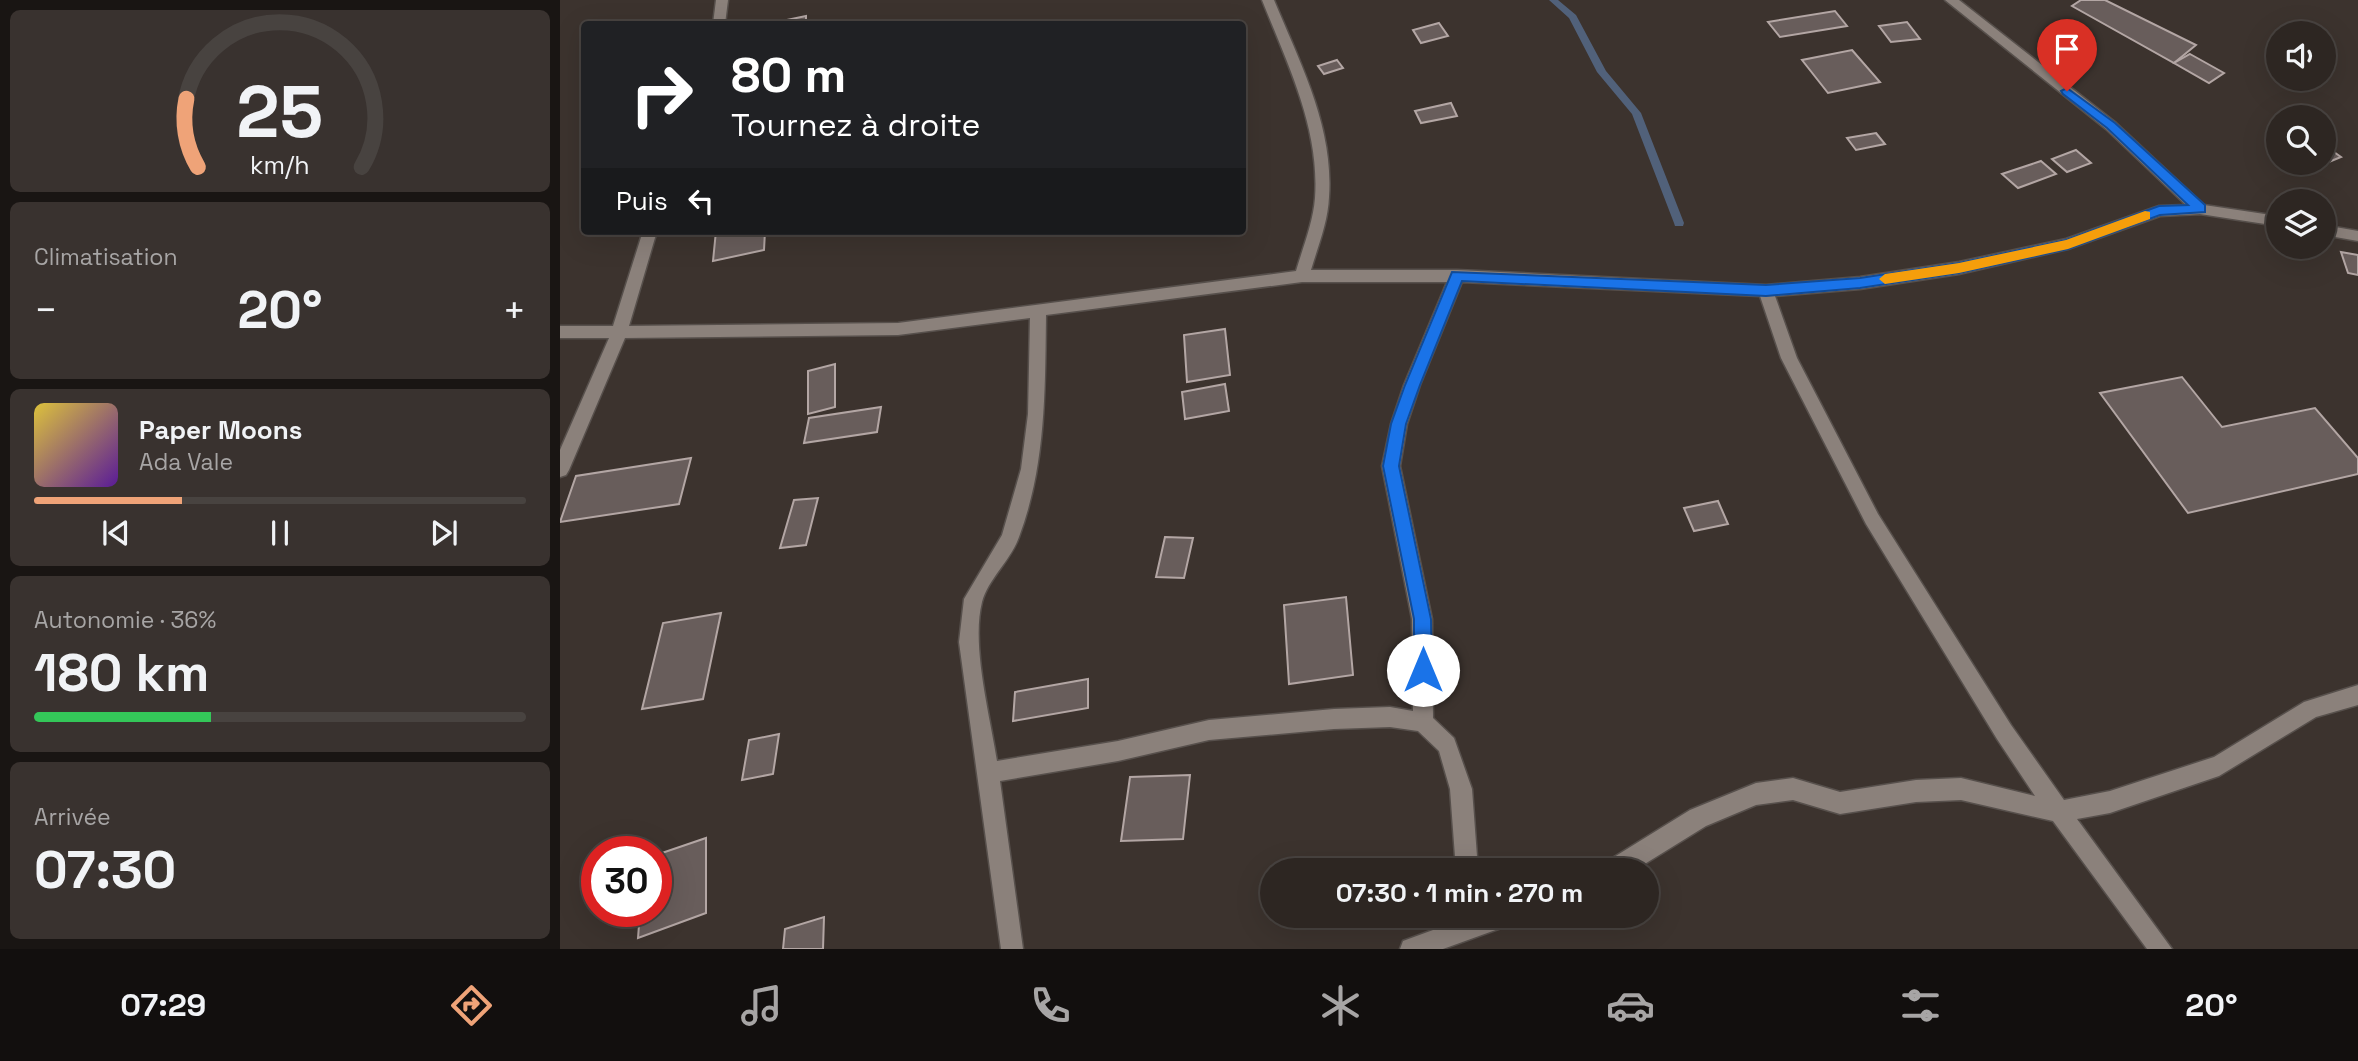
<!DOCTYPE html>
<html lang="fr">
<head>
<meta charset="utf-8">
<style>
	:root { --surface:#2d2622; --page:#39322f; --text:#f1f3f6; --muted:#a7a5a5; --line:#484340; --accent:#efa378 }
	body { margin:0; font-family:"Space Grotesk",sans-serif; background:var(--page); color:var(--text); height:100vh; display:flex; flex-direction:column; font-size:26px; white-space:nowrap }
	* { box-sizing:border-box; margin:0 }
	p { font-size:23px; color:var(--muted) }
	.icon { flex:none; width:38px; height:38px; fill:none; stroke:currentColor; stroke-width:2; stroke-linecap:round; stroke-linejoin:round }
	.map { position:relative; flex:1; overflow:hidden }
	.panel { display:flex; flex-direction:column; gap:10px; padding:10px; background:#191513; width:560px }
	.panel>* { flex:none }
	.guide { position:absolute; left:21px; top:21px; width:665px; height:214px; border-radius:7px; box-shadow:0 7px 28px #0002,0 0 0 2px var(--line); background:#202124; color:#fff; overflow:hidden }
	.buttons { position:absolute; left:1706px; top:21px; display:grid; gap:14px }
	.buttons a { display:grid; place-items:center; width:70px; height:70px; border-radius:50%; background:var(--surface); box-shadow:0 7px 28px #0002,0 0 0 2px var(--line); font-size:35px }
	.speed { position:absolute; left:21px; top:836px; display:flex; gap:14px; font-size:35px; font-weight:700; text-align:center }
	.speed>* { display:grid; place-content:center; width:91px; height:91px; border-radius:50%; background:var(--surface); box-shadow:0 7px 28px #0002,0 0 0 2px var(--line); line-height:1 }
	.speed .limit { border:10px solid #d22; background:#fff; color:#111 }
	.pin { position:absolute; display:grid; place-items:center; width:60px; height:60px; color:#fff; margin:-72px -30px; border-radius:50% 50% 50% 0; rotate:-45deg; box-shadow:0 0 7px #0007 }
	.pin .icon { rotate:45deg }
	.me { position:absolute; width:77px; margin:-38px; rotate:0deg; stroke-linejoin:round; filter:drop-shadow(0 0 5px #0008) }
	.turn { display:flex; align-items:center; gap:24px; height:147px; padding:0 35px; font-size:32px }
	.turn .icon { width:91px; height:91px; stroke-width:2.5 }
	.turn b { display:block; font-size:49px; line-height:60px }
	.then { display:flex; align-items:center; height:66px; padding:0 35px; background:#0003; gap:14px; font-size:26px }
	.big { font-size:52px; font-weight:800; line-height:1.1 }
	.panel .tile { flex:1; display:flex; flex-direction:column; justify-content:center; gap:10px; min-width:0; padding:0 24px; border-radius:10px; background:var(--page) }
	.panel .dial { align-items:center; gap:0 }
	.dial svg { height:182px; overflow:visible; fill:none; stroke:var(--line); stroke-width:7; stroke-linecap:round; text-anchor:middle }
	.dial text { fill:var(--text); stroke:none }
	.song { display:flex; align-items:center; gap:21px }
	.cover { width:84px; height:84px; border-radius:10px; background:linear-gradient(135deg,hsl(50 70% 55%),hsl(270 70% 35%)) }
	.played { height:7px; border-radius:4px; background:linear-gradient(90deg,var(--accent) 30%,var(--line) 30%) }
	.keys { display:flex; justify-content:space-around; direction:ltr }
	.heat { display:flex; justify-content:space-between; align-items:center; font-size:38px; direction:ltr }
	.charge { height:10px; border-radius:5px; background:linear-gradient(90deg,#34c759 36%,var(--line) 0) }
	.trip { position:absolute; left:700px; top:858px; width:399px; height:70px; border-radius:35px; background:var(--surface); box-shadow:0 7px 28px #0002,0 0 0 2px var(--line); font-weight:800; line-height:70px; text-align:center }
	.tabs { display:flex; height:112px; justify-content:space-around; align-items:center; background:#120f0e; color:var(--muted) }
	.tabs .icon { width:49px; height:49px }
	.tabs .current { color:var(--accent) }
	.tabs b { font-size:32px; color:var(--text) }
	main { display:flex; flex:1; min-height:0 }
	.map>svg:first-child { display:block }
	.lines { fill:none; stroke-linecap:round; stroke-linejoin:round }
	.stream { fill:#51617a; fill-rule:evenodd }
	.building { fill:#685d5b; stroke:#b3a6a4; stroke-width:2 }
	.minor-casing { stroke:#57504c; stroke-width:3 }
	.minor { fill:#8b817b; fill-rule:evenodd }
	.route { fill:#1a73e8; stroke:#114b97; stroke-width:2 }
	.slow { fill:#f59e0b }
</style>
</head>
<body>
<main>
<section class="panel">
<div class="tile dial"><svg viewBox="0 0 100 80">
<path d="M14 69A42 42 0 1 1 86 69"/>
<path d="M14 69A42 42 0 0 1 9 39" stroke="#efa378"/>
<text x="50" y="56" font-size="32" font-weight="700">25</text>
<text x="50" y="72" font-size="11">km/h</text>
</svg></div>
<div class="tile"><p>Climatisation</p>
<div class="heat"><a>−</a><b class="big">20°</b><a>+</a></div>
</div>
<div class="tile">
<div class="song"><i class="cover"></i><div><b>Paper Moons</b><p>Ada Vale</p></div></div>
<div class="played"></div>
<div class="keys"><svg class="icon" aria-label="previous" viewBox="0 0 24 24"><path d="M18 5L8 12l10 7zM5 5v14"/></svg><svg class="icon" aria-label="pause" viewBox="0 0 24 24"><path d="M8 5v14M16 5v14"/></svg><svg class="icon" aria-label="next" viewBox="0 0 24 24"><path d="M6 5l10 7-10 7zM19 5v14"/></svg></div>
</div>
<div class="tile"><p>Autonomie · 36%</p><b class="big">180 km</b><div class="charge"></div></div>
<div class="tile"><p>Arrivée</p><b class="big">07:30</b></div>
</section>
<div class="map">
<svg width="1798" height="949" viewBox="0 0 1798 949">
	<rect width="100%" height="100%" fill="#3c332e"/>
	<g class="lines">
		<polygon class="stream" points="989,0 998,0 1016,15 1046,71 1081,113 1124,223 1123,226 1115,226 1114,223 1072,114 1037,72 1009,18"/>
	</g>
	<g class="building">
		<polygon points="1521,0 1545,0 1636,45 1614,63 1512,6"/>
		<polygon points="1275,11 1287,26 1220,37 1208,22"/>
		<polygon points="246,16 246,24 212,24 212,23"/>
		<polygon points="1347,22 1360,39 1331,42 1319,26"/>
		<polygon points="879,23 888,36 861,43 853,30"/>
		<polygon points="1292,50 1320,82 1268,93 1242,60"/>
		<polygon points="1630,54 1664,73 1649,83 1614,63"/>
		<polygon points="777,60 783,68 764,74 758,66"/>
		<polygon points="891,103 897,116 861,123 855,111"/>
		<polygon points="1316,133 1325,144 1296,150 1287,138"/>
		<polygon points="1764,145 1781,157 1742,173 1727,163 1764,163"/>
		<polygon points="1516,150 1531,163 1507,172 1492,159"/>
		<polygon points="1481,161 1496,174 1458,188 1442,174"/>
		<polygon points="156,231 205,231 204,250 153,261"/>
		<polygon points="1781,252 1798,255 1798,275 1788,273"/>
		<polygon points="665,329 670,375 627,382 624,335"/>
		<polygon points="275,364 275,407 248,414 248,371"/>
		<polygon points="1622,377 1662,427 1755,408 1798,458 1798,474 1628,513 1540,393"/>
		<polygon points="665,384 669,411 625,419 622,392"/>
		<polygon points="321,407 317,432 244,443 249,418"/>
		<polygon points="131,458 119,504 0,522 16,476"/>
		<polygon points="258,498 246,545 220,548 234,500"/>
		<polygon points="1158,501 1168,524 1134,531 1124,508"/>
		<polygon points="605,537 633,538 624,578 596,577"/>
		<polygon points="786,597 793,675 729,684 724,605"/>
		<polygon points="161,613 143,699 82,709 103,623"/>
		<polygon points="528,679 528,708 453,721 455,692"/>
		<polygon points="219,734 213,774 182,780 189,740"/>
		<polygon points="630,775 623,839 561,841 570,777"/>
		<polygon points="146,838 146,913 78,938 80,912 96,912 96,855"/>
		<polygon points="264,917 263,949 223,949 225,929"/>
	</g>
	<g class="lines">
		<g class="minor-casing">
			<g id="minor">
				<polygon points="156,0 168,0 165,24 153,24"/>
				<path d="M 702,0 L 714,0 C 740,63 774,127 769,197 C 768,222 758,246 751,270 L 897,270 L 1206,285 L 1300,277 L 1399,262 L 1506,239 L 1599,206 L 1626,205 L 1546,129 L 1385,0 L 1399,0 L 1556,123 L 1644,205 L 1718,216 L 1718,226 L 1640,214 L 1600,216 L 1508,249 L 1399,274 L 1300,289 L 1215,296 L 1237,358 L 1318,514 L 1451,725 L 1504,800 L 1550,791 L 1654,757 L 1744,702 L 1798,685 L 1798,705 L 1756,717 L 1659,776 L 1550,813 L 1517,819 L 1612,949 L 1587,949 L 1493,821 L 1401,800 L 1356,802 L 1280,814 L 1233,800 L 1196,805 L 1146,826 L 1075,870 L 1043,870 L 1046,862 L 1130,810 L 1196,783 L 1233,778 L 1280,792 L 1356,780 L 1401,778 L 1475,796 L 1437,739 L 1306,524 L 1221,358 L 1200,296 L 902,282 L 860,385 L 847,424 L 840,466 L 872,619 L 873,718 L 894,738 L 912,789 L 918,870 L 896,870 L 890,789 L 879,751 L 858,731 L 830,727 L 774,729 L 649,740 L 558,761 L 440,781 L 463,949 L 441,949 L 399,642 L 404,599 L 442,535 L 461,469 L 468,414 L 470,318 L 338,335 L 65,338 L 9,470 L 6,475 L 0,477 L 0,450 L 49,338 L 0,338 L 0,326 L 53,326 L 83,231 L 97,231 L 69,326 L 338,323 L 736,271 C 743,247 753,223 755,198 C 760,128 727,63 702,0 ZM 742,282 L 887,282 L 844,385 L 831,424 L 822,466 L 852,619 L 853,711 L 830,707 L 774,709 L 649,720 L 558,741 L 437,761 C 430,716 411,645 422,602 C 428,579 451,560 459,537 C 486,465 485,391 486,315 Z"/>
				<polygon points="1764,225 1798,231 1798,241 1764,235"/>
				<polygon points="914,915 958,915 955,923 883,949 840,949 843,941"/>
			</g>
		</g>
		<use href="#minor" class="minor"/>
	</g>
	<polygon class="route" points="1507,88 1555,123 1645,205 1645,212 1600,215 1508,249 1399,273 1300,288 1206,296 902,281 860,385 846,424 839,466 871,619 872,670 869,676 863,679 856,676 854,670 854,619 823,466 831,424 845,385 892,272 1206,285 1300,278 1399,263 1506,240 1599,206 1628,205 1547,128 1503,94 1501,91"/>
	<polygon class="slow" points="1585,211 1590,212 1590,219 1508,249 1399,273 1325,284 1319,279 1325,274 1399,263 1506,240"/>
</svg>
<div class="buttons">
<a><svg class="icon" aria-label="sound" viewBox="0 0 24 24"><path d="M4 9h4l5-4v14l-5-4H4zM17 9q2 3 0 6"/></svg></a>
<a><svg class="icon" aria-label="search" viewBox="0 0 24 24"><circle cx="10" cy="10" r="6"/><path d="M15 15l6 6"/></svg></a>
<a><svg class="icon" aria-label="layers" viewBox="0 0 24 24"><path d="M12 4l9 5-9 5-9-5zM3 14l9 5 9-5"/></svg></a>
</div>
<div class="speed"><div class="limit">30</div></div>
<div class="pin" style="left:1507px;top:91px;background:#d93025"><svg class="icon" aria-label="arrive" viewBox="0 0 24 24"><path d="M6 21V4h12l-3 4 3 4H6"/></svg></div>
<svg class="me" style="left:863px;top:670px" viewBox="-20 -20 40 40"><circle r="19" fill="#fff"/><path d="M0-13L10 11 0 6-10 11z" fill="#1a73e8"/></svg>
<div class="trip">07:30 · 1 min · 270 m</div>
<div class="guide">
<div class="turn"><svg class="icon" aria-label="right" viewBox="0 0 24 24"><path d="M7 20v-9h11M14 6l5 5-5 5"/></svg><div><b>80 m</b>Tournez à droite</div></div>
<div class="then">Puis<svg class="icon" aria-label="left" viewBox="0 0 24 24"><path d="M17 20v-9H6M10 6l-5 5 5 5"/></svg></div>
</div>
</div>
</main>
<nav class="tabs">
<b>07:29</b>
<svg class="icon current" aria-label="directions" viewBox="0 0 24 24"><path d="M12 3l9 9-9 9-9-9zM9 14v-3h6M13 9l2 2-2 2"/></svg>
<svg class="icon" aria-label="music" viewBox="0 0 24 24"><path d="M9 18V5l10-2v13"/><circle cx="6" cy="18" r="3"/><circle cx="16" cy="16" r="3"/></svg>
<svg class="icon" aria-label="phone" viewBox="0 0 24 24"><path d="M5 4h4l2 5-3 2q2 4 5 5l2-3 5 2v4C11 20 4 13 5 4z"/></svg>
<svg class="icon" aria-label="climate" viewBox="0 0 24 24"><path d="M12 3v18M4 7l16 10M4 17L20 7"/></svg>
<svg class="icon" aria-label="car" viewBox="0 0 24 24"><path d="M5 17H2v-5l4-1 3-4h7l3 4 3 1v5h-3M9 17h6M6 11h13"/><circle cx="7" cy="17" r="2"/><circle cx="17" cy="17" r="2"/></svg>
<svg class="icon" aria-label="filters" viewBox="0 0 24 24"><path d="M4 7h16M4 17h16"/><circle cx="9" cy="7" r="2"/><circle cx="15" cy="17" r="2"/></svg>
<b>20°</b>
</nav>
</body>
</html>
